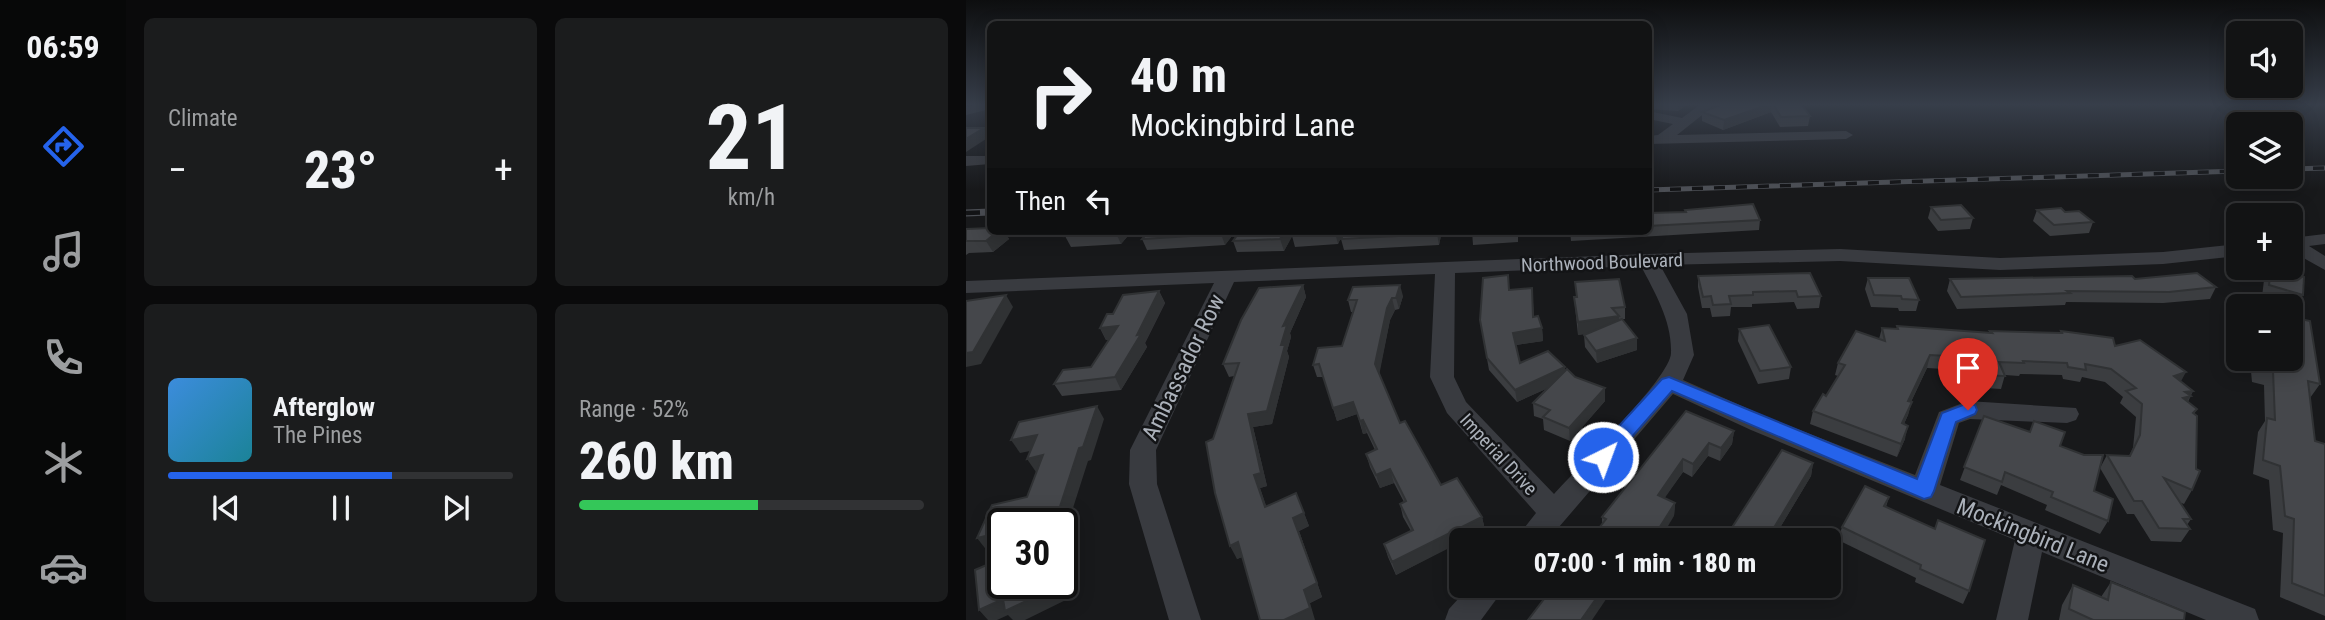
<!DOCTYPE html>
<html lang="en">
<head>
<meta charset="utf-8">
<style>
	:root { --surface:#121314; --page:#1b1c1d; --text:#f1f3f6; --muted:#9c9ea0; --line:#313234; --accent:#2563eb }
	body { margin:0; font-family:"Roboto Condensed",sans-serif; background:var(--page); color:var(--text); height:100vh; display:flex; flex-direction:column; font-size:26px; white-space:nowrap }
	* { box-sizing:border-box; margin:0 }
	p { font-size:23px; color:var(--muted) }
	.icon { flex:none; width:38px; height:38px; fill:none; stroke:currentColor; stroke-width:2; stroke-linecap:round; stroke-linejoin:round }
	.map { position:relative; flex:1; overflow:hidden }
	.details { display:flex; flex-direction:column; gap:18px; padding:18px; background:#0a0a0b; width:840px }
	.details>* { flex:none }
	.guide { position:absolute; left:21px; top:21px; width:665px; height:214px; border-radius:10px; box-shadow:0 4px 18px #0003,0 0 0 2px var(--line); background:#121314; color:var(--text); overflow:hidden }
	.tools { position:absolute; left:1260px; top:21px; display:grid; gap:14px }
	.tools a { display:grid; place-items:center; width:77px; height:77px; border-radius:10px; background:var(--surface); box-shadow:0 4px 18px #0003,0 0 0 2px var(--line); font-size:35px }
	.speed { position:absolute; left:21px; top:508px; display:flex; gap:14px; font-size:35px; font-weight:700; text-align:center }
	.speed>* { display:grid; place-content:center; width:91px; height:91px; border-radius:50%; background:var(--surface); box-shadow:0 4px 18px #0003,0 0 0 2px var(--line); line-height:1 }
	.speed .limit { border:4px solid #111; border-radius:10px; background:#fff; color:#111 }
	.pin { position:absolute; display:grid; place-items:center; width:60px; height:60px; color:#fff; margin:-72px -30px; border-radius:50% 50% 50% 0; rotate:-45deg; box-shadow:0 0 7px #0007 }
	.pin .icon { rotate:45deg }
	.me { position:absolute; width:77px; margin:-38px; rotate:42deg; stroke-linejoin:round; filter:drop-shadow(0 0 5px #0008) }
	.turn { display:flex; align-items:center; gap:24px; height:147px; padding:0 28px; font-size:32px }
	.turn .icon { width:91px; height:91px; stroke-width:2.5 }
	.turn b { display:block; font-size:49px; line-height:60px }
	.then { display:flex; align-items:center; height:66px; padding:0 28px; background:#0003; gap:14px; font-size:26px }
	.big { font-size:52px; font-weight:800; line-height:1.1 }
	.details .tile { flex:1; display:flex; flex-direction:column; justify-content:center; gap:10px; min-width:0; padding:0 24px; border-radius:10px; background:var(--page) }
	.details .dial { align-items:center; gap:0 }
	.dial b { font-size:91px; line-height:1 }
	.song { display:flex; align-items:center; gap:21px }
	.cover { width:84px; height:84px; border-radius:10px; background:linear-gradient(135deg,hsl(210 70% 55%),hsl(190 70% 35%)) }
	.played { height:7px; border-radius:4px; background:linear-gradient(90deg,var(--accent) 65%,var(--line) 65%) }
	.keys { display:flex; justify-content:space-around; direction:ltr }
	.heat { display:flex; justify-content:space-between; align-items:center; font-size:38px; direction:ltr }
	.charge { height:10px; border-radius:5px; background:linear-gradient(90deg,#34c759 52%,var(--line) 0) }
	.details .tiles { flex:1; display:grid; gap:18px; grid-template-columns:repeat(2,1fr) }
	.trip { position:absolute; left:483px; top:528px; width:392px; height:70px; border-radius:10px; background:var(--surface); box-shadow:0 4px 18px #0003,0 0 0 2px var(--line); font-weight:800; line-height:70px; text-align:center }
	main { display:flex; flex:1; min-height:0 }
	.dock { display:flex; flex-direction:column; width:126px; justify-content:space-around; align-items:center; background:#070808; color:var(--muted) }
	.dock .icon { width:49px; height:49px }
	.dock .selected { color:var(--accent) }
	.dock b { font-size:32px; color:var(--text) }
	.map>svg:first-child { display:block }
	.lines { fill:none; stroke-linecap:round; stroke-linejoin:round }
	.minor { fill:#393b40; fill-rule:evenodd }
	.rail-far1-casing { stroke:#4c4f55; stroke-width:5 }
	.rail-casing { stroke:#4c4f55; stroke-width:7 }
	.rail-far1 { stroke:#131416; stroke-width:3.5; stroke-dasharray:11; stroke-linecap:butt }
	.rail { stroke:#131416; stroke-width:4.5; stroke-dasharray:14; stroke-linecap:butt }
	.wall { fill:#3b3d40 }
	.shaded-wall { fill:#303234 }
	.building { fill:#45474b; stroke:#303234; stroke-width:2 }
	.route { fill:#2563eb; stroke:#184099; stroke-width:2 }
	.labels { text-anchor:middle; stroke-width:5; stroke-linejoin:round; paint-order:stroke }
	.street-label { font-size:19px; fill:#abb1ba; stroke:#131416 }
	.near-street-label { font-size:23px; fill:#abb1ba; stroke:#131416 }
</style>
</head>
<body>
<main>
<nav class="dock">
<b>06:59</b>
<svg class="icon selected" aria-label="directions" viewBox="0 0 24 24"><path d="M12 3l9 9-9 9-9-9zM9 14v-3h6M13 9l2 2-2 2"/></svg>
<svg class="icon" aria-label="music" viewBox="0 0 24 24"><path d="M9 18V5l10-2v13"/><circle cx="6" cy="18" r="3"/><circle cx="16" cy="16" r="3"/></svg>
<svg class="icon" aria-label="phone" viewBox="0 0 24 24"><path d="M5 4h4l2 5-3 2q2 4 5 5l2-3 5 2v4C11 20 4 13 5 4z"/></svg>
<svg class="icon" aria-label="climate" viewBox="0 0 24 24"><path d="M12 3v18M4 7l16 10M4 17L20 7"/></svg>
<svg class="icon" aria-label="car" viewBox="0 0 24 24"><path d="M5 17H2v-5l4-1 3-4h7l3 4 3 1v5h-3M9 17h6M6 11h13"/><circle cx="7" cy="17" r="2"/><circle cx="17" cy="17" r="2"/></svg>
</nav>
<section class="details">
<div class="tiles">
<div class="tile"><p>Climate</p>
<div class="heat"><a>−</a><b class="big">23°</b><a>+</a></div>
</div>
<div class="tile dial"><b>21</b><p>km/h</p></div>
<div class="tile">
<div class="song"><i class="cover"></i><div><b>Afterglow</b><p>The Pines</p></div></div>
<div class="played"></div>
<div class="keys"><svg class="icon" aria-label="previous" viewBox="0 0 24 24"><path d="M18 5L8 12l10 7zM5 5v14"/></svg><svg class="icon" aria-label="pause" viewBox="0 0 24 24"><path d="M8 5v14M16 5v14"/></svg><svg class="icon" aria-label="next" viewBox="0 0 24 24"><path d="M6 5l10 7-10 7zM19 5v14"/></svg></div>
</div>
<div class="tile"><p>Range · 52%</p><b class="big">260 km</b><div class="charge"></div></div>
</div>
</section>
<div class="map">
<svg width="1359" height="620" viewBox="0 0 1359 620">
	<rect width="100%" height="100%" fill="#18191b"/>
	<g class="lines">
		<g class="minor">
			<polygon points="14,104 24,104 24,109 0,115 0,107"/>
			<polygon points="735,104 750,104 711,135 880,131 887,135 880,139 682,144 682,136 692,135 707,124 682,119 682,111 716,118"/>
			<polygon points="0,156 24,156 24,164 0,166"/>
			<polygon points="1359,234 1359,244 1343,246 1359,256 1359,270 1325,251 1325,238"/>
			<path d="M 1272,244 L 1272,256 L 1197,264 L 1034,270 L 874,261 L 694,265 L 721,314 L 728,355 L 717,380 L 803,418 L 949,475 L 973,412 L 1002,401 L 1110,408 L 1113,414 L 1110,420 L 1101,423 L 1004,419 L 993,423 L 974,485 L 1289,609 L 1293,620 L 1240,620 L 1076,552 L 1062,620 L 1030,620 L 1049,540 L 785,430 L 707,394 L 581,541 L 548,541 L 570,513 L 481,413 L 464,377 L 469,274 L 268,282 L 190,450 L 191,484 L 235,620 L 203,620 L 163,484 L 164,450 L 248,283 L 0,293 L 0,281 L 682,254 L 874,249 L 1034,258 L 1197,252 ZM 675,266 C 689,293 706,321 705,353 C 705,377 609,471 588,494 L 500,402 L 488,377 L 489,273 Z"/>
			<polygon points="504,586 540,586 515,620 479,620 483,609"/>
		</g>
		<g class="rail-far1-casing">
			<g id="rail-far1">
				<polyline points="1325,169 1359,168"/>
				<polyline points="682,190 1272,171"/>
			</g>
		</g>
		<g class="rail-casing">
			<polyline id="rail" points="0,213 24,212"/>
		</g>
		<use href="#rail-far1" class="rail-far1"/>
		<use href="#rail" class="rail"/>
	</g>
	<g class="wall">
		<polygon points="683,104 722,104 712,111 683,109"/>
		<polygon points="757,104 835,104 844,116 842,126 814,127 805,112 757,130 736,121 736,112"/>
		<polygon points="942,104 964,104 944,105"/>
		<polygon points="965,207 1007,218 1004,229 972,231 962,218"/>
		<polygon points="719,210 794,220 793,230 605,241 604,231 682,231 682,213 719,212"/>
		<polygon points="1071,210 1099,212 1127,222 1123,233 1084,236 1067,221"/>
		<polygon points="0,229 38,231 43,239 27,252 3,253 0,255"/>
		<polygon points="104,231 166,231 155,244 105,247 99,236"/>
		<polygon points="183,231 268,231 269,232 259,245 181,250 176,239"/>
		<polygon points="274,231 326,231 327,234 378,231 372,244 329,247 326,236 318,251 271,252 267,241"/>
		<polygon points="476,231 473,245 378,250 375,239"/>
		<polygon points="506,231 552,231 552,242 507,245"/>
		<polygon points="1305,269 1337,295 1330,307 1296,297 1298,280"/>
		<polygon points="844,273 855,296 853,308 831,309 828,302 786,304 786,307 765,307 764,316 746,317 744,308 736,308 732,287 732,276"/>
		<polygon points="902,278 953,300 950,311 933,311 932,308 905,307 899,289"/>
		<polygon points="984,279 1169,279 1250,287 1244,299 1197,303 1100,302 1099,305 991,309 981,291"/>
		<polygon points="609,282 659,307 659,319 656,319 671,350 631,363 619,347 618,335 624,333 612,335 608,297 611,297"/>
		<polygon points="337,285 340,297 324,333 325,337 321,351 323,357 306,424 287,427 301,486 294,488 300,506 330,493 343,526 333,531 356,597 344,603 276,557 271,559 247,439 268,376 263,377 257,364"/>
		<polygon points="566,288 568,316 576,328 577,341 550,345 554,363 599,367 599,371 639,401 604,441 578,430 577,419 568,416 567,403 582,388 551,402 523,370 514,320 544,290"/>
		<polygon points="193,291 199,303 179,343 181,347 155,390 96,396 88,384 125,367 143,340 140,340 134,328 147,314"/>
		<polygon points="437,296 433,309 429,310 424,320 413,373 434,423 475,485 516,517 519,530 498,541 495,541 430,575 422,557 418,544 445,531 437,517 434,504 438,502 428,483 414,488 404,467 400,454 409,450 401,433 397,434 391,414 371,421 357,377 351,377 347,365 376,346 387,312 385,312 382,300"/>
		<polygon points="931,326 1024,333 1024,331 1095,333 1095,331 1149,346 1215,381 1227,391 1222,402 1231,409 1228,414 1226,490 1218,504 1213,502 1225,519 1221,525 1224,529 1215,542 1185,541 1168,514 1161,514 1134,468 1141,455 1163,456 1167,448 1170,417 1154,403 1157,397 1139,382 1116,377 1114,382 1097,379 1096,375 1054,374 1053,376 1039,375 1035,389 1002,387 995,370 961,368 945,402 942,415 938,424 939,439 931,457 844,424 847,411 860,396 872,376 869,375 872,363 913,339 916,328 931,328"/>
		<polygon points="773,329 825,367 823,379 792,384 772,341"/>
		<polygon points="1286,359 1325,359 1354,384 1344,398 1349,441 1359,444 1359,616 1314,597 1317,533 1307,530 1303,480 1287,474 1292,432 1299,421 1298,385 1286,382 1284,361"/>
		<polygon points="720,411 768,431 766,444 754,461 742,456 726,477 717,472 698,498 709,503 708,516 636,524 636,517"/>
		<polygon points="1018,416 1064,432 1094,446 1128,491 1142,521 1134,534 1079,510 1081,505 1035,485 1031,495 994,480"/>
		<polygon points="847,463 845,476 806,541 764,541 765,529"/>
		<polygon points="923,497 920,507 1003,591 997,604 949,582 950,578 872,540 876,527"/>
		<polygon points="1145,582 1218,620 1093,620 1096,605 1107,585 1135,597"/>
	</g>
	<g class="shaded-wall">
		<polygon points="712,104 722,104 712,111"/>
		<polygon points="804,104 806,104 805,112 757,130 758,120"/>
		<polygon points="18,128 23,137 0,152 0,139"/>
		<polygon points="32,231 38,231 43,239 27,252 20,241"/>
		<polygon points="152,231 166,231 155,244 150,233"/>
		<polygon points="258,231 268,231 269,232 259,245 255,234"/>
		<polygon points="319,231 326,231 327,235 318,251 314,239"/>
		<polygon points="370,231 378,231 372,244 369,233"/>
		<polygon points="472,231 476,231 473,245 471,234"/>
		<polygon points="337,285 340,297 324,333 325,337 321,351 323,357 306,424 287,427 301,486 294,488 305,520 299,507 288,475 282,414 317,326"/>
		<polygon points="434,285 437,296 433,309 430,298"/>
		<polygon points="193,291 199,303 179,343 181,347 155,390 149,377"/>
		<polygon points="40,295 47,307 15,364 0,367 0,353"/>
		<polygon points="426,298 429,310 424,320 413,376 409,364 421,308"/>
		<polygon points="653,316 653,328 612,335 612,322"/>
		<polygon points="152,326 158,338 140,340 134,328"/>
		<polygon points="576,328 577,341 549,345 547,333"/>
		<polygon points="671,338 671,350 631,363 630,351"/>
		<polygon points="964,355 961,368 939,414 942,401"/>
		<polygon points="599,367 600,380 551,402 549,390"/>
		<polygon points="1220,372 1213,385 1208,376"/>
		<polygon points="639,388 639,401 604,441 603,428"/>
		<polygon points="1227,391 1217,409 1210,411 1219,392"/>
		<polygon points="387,402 391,414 371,421 367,408"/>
		<polygon points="946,402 942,415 932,436 936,423"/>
		<polygon points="131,406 138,419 125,460 122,461 99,533 96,533 96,523 74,523 113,448"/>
		<polygon points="397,420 401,433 397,434 394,421"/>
		<polygon points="942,426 939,439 931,457 935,444"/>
		<polygon points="768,431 766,444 754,461 755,448"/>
		<polygon points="71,435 79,448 54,453 45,440"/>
		<polygon points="743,443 742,456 726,477 727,464"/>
		<polygon points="77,455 86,468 70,472 61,459"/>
		<polygon points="717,459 717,472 691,509 692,495"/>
		<polygon points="847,463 845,476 806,541 800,541"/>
		<polygon points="424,469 428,483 414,488 410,475"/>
		<polygon points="709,503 708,516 693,541 685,541"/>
		<polygon points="338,513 343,526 333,531 356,597 344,603 349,620 318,620 338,590 327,518"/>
		<polygon points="516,517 519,530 498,541 495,541 495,542 430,575 426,562"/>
		<polygon points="37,532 37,548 22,552 11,538"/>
		<polygon points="96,540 101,546 112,594 59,620 47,620 42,615 31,620 22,620 13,610 96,554"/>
		<polygon points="272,542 279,556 271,559 264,546"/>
		<polygon points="639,586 649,586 626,620 615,620"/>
	</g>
	<g class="building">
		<polygon points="757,104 804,104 758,120 736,112"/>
		<polygon points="807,104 835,104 844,116 815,117"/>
		<polygon points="0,128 18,128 0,139"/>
		<polygon points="787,204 794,220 682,226 682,213 720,212 719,210"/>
		<polygon points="995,205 1007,218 975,220 965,207"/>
		<polygon points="1095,208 1099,212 1113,211 1127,222 1088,225 1071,210"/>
		<polygon points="24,228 24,231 32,231 20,241 0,241 0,229"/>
		<polygon points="104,231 152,231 150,233 99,236"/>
		<polygon points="183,231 258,231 255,234 176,239"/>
		<polygon points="274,231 319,231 314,239 267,241"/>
		<polygon points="328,231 370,231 369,233 326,235"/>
		<polygon points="379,231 472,231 471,234 375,239"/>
		<polygon points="506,231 545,231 505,233"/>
		<polygon points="1305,269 1338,277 1337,295 1303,285"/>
		<polygon points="844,273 855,296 832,297 830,291 787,292 787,295 763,296 765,304 747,305 745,296 737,297 732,276"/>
		<polygon points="1231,273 1250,287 1203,292 1101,291 1104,293 995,297 984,279 1166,276 1169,279"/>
		<polygon points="542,275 543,290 566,288 567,317 572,316 576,328 547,333 554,363 582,351 599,367 549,390 521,358 514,320 517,278"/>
		<polygon points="902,278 943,278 953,300 936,299 935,296 908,295"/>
		<polygon points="653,279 659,307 646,308 653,316 612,322 608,297 611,297 609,282"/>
		<polygon points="337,285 317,326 321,325 315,345 319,345 301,411 282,414 295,473 288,475 299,507 330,493 338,513 327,518 351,583 338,590 344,608 318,620 294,620 272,542 264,546 249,493 240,442 247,439 273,363 257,364 275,320 293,288"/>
		<polygon points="434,285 430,298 426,298 421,308 409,364 434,423 439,421 475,485 491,478 516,517 426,562 418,544 447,530 434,504 440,501 424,469 410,475 400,454 411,449 397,420 394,421 387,402 367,408 353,364 347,365 352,348 376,346 391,300 382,300 387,287"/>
		<polygon points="193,291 171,335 175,334 149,377 88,384 97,370 125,367 152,326 134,328 141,314 147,314 157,295"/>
		<polygon points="40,295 7,352 0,353 0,301"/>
		<polygon points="1325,317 1344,321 1354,384 1342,381 1349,441 1359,444 1359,596 1326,583 1328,519 1319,516 1314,466 1297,460 1301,418 1309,420 1307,371 1294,368 1294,359 1325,359"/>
		<polygon points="656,319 671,338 630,351 618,335"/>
		<polygon points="803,325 825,367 794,371 773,329"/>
		<polygon points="931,326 1026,333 1024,331 1096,333 1095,331 1147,338 1149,346 1174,340 1220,372 1208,376 1227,391 1219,392 1225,396 1217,398 1231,409 1227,413 1231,416 1230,469 1234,471 1226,490 1198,478 1225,519 1217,519 1224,529 1193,528 1176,501 1168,501 1141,455 1164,456 1174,435 1176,404 1160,391 1170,388 1145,369 1119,364 1120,370 1102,367 1101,363 1057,361 1058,363 1033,362 1039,376 1006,375 999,357 964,355 942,401 946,402 936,423 942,426 935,444 847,411 857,394 860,396 879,365 872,363 890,331 919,341 916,328 932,329"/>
		<polygon points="601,369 609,377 639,388 603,428 577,417 584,410 567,403"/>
		<polygon points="131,406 117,447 113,448 90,519 74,523 37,523 37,532 11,538 26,505 61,497 77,455 61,459 71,435 45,440 53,422"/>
		<polygon points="720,411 768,431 755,448 743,443 727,464 717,459 692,495 709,503 685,541 623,541 640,519 636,517"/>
		<polygon points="1018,416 1064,432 1068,421 1099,432 1094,446 1118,455 1137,455 1128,491 1147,499 1142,521 1085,497 1087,492 1039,472 1036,482 998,467"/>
		<polygon points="816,450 847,463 800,541 791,541 765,529"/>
		<polygon points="899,486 923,497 918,506 969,529 972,520 1019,540 1003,591 954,569 955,565 876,527"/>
		<polygon points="96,554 102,581 39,611 37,599 13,610 9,570 37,558 37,583 96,583"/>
		<polygon points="1145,582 1219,612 1218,620 1127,620 1103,609 1107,585 1142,600"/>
		<polygon points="588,586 639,586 615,620 562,620"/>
	</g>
	<linearGradient id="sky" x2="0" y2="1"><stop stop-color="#0d0e0f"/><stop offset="0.55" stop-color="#373e4a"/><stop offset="1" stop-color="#373e4a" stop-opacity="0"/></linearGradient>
	<rect width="1359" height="190" fill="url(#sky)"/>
	<polygon class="route" points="703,377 951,479 976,413 1002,403 1009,405 1011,410 1009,414 990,422 968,491 965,497 958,499 706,391 644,462 637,464 630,462 627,457 630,451 696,379"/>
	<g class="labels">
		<g class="street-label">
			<text transform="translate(636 262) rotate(-2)" y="7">Northwood Boulevard</text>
			<text transform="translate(533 454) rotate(47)" y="7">Imperial Drive</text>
		</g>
		<g class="near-street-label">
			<text transform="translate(217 367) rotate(-64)" y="8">Ambassador Row</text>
			<text transform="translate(1067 535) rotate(22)" y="8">Mockingbird Lane</text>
		</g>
	</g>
</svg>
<div class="tools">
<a><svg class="icon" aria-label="sound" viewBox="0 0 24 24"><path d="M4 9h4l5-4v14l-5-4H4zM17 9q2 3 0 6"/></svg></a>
<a><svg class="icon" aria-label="layers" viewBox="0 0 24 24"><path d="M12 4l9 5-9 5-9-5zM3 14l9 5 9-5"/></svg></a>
<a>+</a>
<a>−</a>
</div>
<div class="speed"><div class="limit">30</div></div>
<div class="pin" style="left:1002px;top:410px;background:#d93025"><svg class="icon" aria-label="arrive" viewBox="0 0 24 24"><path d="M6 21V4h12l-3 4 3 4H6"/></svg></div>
<svg class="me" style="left:637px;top:457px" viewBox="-20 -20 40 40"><circle r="17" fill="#2563eb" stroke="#fff" stroke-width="3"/><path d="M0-11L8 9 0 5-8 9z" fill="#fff"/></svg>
<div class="trip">07:00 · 1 min · 180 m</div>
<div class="guide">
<div class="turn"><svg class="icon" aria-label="right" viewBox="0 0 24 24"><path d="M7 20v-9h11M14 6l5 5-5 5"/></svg><div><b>40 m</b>Mockingbird Lane</div></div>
<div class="then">Then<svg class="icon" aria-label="left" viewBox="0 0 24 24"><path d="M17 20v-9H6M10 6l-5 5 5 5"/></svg></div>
</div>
</div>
</main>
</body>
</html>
